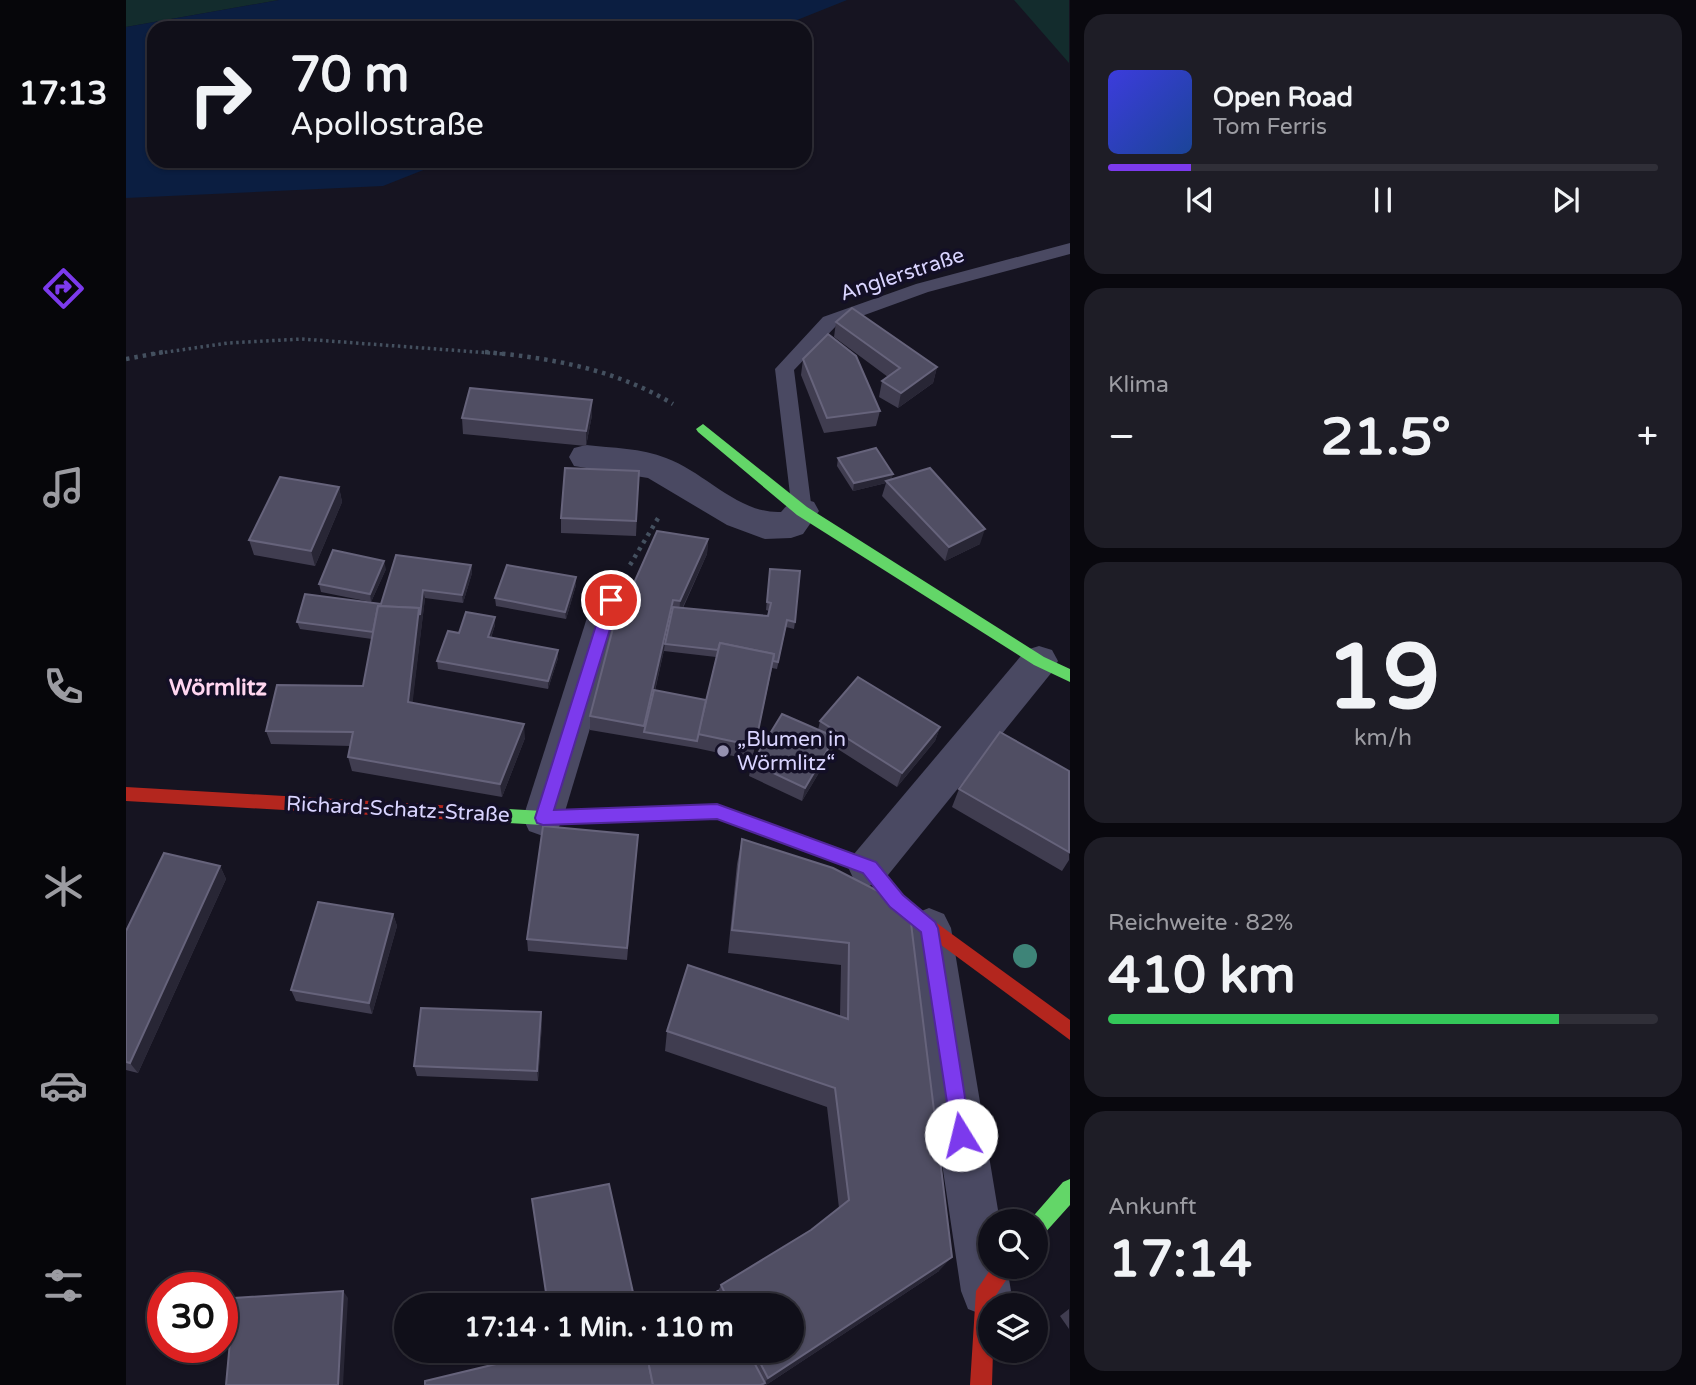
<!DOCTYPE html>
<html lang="de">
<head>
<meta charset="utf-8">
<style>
	:root { --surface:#100f19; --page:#1e1d26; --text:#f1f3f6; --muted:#9c9ca2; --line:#302f38; --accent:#7c3aed }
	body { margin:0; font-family:"Varela Round",sans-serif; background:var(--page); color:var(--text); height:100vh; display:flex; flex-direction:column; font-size:26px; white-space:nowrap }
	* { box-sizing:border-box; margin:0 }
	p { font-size:23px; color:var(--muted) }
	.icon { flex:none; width:38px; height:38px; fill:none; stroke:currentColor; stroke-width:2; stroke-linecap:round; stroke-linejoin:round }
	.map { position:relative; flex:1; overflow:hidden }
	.drawer { display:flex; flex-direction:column; gap:14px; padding:14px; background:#09080e; width:626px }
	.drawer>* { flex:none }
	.guide { position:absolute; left:21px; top:21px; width:665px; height:147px; border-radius:21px; box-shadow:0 2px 5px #0004,0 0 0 2px var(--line); background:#100f19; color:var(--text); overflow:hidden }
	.fabs { position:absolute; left:852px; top:1209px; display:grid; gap:14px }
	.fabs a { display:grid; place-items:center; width:70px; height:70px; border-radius:50%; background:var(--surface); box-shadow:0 2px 5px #0004,0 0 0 2px var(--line); font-size:35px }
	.speed { position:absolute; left:21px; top:1272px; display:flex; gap:14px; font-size:35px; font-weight:700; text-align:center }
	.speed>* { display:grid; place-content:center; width:91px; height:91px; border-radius:50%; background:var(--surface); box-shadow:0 2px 5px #0004,0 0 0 2px var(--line); line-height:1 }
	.speed .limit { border:10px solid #d22; background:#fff; color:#111 }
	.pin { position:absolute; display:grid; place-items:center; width:60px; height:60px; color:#fff; margin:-30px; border:4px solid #fff; border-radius:50%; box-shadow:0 2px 7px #0007 }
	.me { position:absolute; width:77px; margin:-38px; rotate:351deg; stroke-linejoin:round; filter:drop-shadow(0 0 5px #0008) }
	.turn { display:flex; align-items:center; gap:24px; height:147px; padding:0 28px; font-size:32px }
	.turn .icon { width:91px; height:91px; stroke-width:2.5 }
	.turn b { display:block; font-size:49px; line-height:60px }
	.big { font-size:52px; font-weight:700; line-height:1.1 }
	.drawer .tile { flex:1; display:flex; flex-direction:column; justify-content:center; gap:10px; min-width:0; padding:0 24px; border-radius:21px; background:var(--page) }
	.drawer .dial { align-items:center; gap:0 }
	.dial b { font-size:91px; line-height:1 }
	.song { display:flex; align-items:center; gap:21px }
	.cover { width:84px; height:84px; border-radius:10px; background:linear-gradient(135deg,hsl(240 70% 55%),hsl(220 70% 35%)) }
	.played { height:7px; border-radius:4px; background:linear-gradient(90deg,var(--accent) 15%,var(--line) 15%) }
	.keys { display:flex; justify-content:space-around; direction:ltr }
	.heat { display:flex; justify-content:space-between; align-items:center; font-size:38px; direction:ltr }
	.charge { height:10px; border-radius:5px; background:linear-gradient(90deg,#34c759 82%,var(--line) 0) }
	.trip { position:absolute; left:268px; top:1293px; width:410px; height:70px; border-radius:35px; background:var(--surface); box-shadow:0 2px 5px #0004,0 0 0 2px var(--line); font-weight:700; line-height:70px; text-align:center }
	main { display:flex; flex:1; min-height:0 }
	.tabs { display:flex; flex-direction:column; width:126px; justify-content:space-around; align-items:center; background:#06060a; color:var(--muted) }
	.tabs .icon { width:49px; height:49px }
	.tabs .selected { color:var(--accent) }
	.tabs b { font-size:32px; color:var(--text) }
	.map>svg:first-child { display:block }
	.green { fill:#132c2d }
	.water { fill:#0b1e41 }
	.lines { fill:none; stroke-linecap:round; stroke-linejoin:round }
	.path-far1 { stroke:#44505f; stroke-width:3.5; stroke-dasharray:2.5 3.5; stroke-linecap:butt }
	.path { stroke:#44505f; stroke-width:4.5; stroke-dasharray:3.5 5; stroke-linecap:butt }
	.lane { fill:#4a4962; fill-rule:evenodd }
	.street { fill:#4a4962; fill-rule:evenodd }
	.fast { fill:#63d668; fill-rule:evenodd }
	.jam { fill:#b3261e; fill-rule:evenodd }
	.tree { fill:#3e8478 }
	.wall { fill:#403d50; fill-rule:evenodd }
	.shaded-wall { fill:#282635 }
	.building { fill:#504e63; stroke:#66637b; stroke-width:2 }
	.route { fill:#7c3aed; stroke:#51269a; stroke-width:2 }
	.poi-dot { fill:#9591b1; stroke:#130f26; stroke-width:2.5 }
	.labels { text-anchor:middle; stroke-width:7; stroke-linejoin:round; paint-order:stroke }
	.street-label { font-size:21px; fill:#d9d4ff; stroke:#130f26 }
	.poi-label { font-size:21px; fill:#d9d4ff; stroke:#130f26; text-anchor:start }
	.neighbourhood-label { font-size:23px; font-weight:bold; fill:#ffd6f0; stroke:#130f26 }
</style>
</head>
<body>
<main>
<nav class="tabs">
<b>17:13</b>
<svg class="icon selected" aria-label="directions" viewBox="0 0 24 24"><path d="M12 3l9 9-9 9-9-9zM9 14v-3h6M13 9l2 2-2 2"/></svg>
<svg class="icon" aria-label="music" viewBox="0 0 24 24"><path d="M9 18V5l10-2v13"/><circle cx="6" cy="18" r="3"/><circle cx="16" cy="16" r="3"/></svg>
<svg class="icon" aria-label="phone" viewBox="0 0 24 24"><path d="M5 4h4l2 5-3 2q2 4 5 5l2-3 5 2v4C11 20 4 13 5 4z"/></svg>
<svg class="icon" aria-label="climate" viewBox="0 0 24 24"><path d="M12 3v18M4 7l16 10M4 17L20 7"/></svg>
<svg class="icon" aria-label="car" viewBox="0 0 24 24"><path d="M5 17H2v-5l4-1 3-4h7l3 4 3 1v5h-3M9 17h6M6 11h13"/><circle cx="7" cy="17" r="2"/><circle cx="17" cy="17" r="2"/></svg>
<svg class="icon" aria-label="filters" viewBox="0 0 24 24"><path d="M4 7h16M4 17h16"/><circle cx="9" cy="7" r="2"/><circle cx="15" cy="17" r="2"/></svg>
</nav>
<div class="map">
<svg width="944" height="1385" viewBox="0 0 944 1385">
	<rect width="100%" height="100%" fill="#161421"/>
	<g class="green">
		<polygon points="0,0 153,0 0,27"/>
		<polygon points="888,0 943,0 943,63"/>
	</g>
	<polygon class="water" points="153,0 721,0 651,28 28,28 28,161 320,161 257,186 0,198 0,27"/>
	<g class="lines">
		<polyline class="path-far1" points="27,354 102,343 176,339 378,354"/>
		<g class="path">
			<path d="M 359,352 C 425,358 489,369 547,404"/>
			<polyline points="0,359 37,352"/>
			<polyline points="504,565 534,515"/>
		</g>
		<polygon class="lane" points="944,243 944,254 802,292 711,325 668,370 686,511 683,516 676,519 669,516 666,511 649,369 697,317 790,284"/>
		<g class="street">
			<path d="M 460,445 C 486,448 516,448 540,458 C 579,472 612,514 655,512 C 665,500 673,497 688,502 L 693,511 L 677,534 L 665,538 L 639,539 L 601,525 L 522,478 L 448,466 L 443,457 L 448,448 Z"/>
			<polygon points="485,585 498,589 503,599 437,818 431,831 417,836 403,831 397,818 467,599 472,589"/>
			<polygon points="913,646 926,650 932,661 926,672 758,880 743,886 728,880 722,867 728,854 900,650"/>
			<polygon points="803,908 818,914 825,928 874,1222 864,1222 864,1267 881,1267 885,1291 879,1306 864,1306 864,1314 860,1316 842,1309 835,1291 781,928 788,914"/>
		</g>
		<g class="fast">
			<polygon points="577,424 681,507 918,657 944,669 944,682 908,665 671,515 572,432 570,429"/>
			<polygon points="591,804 749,862 781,899 784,905 781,911 775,913 769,911 737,872 591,818 417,825 348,821 342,819 340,814 342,809 348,807 417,811"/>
			<polygon points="944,1179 944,1205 917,1235 910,1238 910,1222 903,1221 937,1182"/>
		</g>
		<g class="jam">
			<polygon points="0,787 348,807 354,809 356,814 354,819 348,821 0,801"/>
			<polygon points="775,897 944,1020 944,1040 769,911 766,905 769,899"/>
			<polygon points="866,1267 889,1267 870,1295 870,1306 864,1306 864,1351 867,1351 866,1385 844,1385 850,1291"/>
		</g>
	</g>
	<circle class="tree" cx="899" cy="956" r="12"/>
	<g class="wall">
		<polygon points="710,322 811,367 807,383 772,408 753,397 756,381 762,377 708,337"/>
		<polygon points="677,359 754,411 750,426 698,433 675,375"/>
		<polygon points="466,400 466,415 460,446 337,434 336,418"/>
		<polygon points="712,458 767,474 765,479 854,544 819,561 756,496 760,483 727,491 711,466"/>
		<polygon points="513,471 510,536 435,533 435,518"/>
		<polygon points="213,487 216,502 189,566 128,555 123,540"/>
		<path d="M 582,539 L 581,554 L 557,608 L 642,616 L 643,611 L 640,610 L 643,576 L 669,622 L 668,629 L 660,627 L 651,669 L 646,668 L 626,760 L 570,748 L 464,730 L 464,716 L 504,592 ZM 538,650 L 538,651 L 590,657 L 580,700 L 529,691 Z"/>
		<polygon points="345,565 346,573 337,603 299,598 286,703 399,738 376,797 226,771 222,757 225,746 145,744 140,731 237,686 246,639 174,629 171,622 255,604"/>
		<polygon points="260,569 245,602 195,592 193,584"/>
		<polygon points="450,577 450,585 440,619 370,606 369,598"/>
		<polygon points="369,617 369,625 365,638 432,650 432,658 422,689 312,669 311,661 333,633"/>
		<polygon points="694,721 814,727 809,741 771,787 707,746 706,751 676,801 623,776 626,763 692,730"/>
		<polygon points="943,771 943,860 936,871 826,807 833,789"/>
		<polygon points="616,839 707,868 813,1271 640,1385 424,1351 665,1351 665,1306 565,1306 592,1291 595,1285 685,1230 713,1208 701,1107 539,1051 541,1031 714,1016 715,965 602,953 611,864"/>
		<polygon points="511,847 501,960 402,951 401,939"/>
		<polygon points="94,866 100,879 12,1073 0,1070 0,931"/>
		<polygon points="267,914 271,926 246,1014 170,1001 165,990"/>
		<polygon points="415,1012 416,1023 412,1081 291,1076 288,1066"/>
		<polygon points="943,1309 943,1329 934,1316"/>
	</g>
	<g class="shaded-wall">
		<polygon points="811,367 807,383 772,408 775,393"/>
		<polygon points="466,400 466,415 460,446 460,431"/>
		<polygon points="767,474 765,482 760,481 760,483 727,491 728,483"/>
		<polygon points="213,487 216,502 189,566 185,551"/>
		<polygon points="859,529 854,544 819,561 823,547"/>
		<polygon points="582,539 581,554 553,615 554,601"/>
		<polygon points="258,561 260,569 245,602 244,594"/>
		<polygon points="345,565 346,573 337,603 336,595"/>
		<polygon points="450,577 450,585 440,619 439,612"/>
		<polygon points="297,590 299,598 285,716 282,702 293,608"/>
		<polygon points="547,600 546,614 539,644 538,650 519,733 518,732 518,726"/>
		<polygon points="369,617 369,625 362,645 362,637"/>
		<polygon points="432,650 432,658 422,689 422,681"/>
		<polygon points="398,724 399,738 376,797 374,784"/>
		<polygon points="814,727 809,741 771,787 776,773"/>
		<polygon points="709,737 706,751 676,801 679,788"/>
		<polygon points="94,866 100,879 12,1073 4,1063"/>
		<polygon points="267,914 271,926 246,1014 243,1003"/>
		<polygon points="415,1012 416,1023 412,1081 411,1071"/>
		<polygon points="826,1257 813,1271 640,1385 635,1385 639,1383 642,1378"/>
		<polygon points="217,1291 222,1298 217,1385 212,1385"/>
	</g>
	<g class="building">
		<polygon points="726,308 811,367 775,393 756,381 774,368 710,322"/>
		<polygon points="702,334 730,356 754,411 701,418 677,359"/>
		<polygon points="344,388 466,400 460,431 336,418"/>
		<polygon points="750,448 767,474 728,483 712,458"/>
		<polygon points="439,468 513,471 510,521 435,518"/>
		<polygon points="804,468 859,529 823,547 760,481"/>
		<polygon points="154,477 213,487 185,551 123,540"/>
		<polygon points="531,531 582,539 554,601 547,600 518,726 464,716 497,590 504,592"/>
		<polygon points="207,550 258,561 244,594 193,584"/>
		<polygon points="270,555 345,565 336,595 297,590 294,615 293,608 252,606 247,632 171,622 179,594 255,604"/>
		<polygon points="381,565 450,577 439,612 369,598"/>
		<polygon points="644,569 674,571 669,622 661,620 652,662 647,661 648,654 594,643 592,650 539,644 547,607 642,616 645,603 641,602"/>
		<polygon points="252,606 293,608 282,702 398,724 374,784 222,757 227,732 140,731 151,685 237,686"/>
		<polygon points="340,612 369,617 362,637 432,650 422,681 311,661 322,631 333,633"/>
		<polygon points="594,643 648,654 629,746 572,734"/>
		<polygon points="732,677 814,727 776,773 694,721"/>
		<polygon points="528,690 580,700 571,741 518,732"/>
		<polygon points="656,714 709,737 679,788 626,763"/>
		<polygon points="874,732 943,771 943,852 833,789"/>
		<polygon points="417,826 512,835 501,948 401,939"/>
		<polygon points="616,839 707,868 783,907 826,1257 642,1378 628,1351 665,1351 665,1306 605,1306 595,1285 685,1230 723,1200 709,1088 541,1031 562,965 722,1019 723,943 606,930"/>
		<polygon points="38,853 94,866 4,1063 0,1062 0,931"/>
		<polygon points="192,902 267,914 243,1003 165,990"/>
		<polygon points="295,1008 415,1012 411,1071 288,1066"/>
		<polygon points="483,1184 510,1306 422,1306 406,1199"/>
		<polygon points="217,1291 212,1385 100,1385 108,1298"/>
		<polygon points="592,1291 599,1306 565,1306"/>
		<polygon points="424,1351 520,1351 527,1385 299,1385 299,1381"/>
		<polygon points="520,1351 622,1351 639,1383 635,1385 527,1385"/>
	</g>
	<polygon class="route" points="485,594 493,600 428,810 591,804 750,862 777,895 809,922 812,928 845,1135 842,1142 835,1145 829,1142 826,1135 795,932 764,907 737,873 591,819 417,825 411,823 409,818 478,600"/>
	<circle class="poi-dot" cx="597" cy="751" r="7"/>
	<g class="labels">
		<g class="street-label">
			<text transform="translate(776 274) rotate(-18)" y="7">Anglerstraße</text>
			<text transform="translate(272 809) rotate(3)" y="7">Richard-Schatz-Straße</text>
		</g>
		<g class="poi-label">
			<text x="611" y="746">„Blumen in<tspan x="611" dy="24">Wörmlitz“</tspan></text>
		</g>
		<g class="neighbourhood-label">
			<text x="92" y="695">Wörmlitz</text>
		</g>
	</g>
</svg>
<div class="fabs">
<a><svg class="icon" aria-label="search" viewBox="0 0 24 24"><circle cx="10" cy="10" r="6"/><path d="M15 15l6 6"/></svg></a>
<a><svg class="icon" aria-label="layers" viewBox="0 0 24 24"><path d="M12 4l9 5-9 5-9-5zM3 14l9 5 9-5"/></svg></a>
</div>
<div class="speed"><div class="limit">30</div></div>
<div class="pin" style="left:485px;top:600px;background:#d93025"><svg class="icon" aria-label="arrive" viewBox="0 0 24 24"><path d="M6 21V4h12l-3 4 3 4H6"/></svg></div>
<svg class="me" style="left:835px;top:1135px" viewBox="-20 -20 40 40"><circle r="19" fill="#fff"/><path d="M0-13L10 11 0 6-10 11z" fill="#7c3aed"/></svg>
<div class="trip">17:14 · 1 Min. · 110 m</div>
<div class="guide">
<div class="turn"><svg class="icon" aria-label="right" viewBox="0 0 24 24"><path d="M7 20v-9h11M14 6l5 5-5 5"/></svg><div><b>70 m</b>Apollostraße</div></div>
</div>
</div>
<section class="drawer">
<div class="tile">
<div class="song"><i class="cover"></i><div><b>Open Road</b><p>Tom Ferris</p></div></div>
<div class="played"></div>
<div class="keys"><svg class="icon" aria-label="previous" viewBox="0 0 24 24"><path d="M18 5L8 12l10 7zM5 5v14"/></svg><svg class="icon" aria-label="pause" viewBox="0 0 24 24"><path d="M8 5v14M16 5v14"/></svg><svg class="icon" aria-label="next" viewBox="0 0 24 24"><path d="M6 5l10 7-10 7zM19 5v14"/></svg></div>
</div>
<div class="tile"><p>Klima</p>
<div class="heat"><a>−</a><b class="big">21.5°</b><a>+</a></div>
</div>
<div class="tile dial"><b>19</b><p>km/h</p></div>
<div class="tile"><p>Reichweite · 82%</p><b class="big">410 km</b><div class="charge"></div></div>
<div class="tile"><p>Ankunft</p><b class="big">17:14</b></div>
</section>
</main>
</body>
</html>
